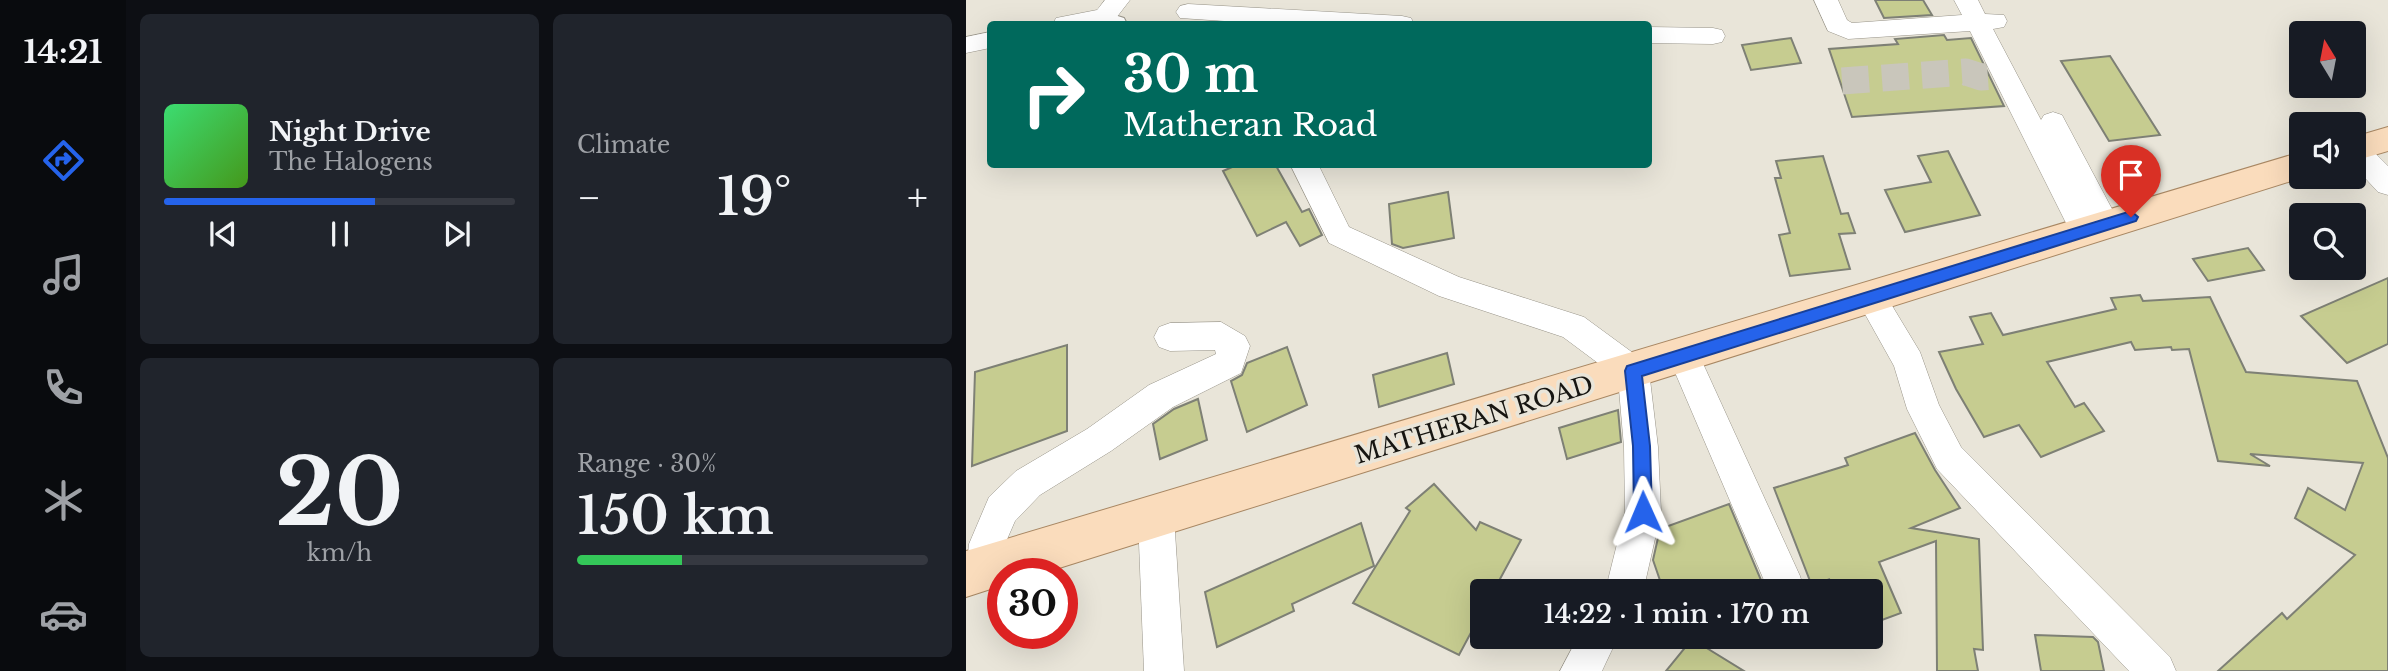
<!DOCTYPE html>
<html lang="en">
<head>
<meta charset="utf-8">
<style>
	:root { --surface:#171b24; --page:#20242c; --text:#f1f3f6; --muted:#9ea1a6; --line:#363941; --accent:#2563eb }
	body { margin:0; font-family:"Libre Baskerville",serif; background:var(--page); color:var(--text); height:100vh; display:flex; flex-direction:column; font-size:26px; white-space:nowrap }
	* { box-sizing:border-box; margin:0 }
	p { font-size:23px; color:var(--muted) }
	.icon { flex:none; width:38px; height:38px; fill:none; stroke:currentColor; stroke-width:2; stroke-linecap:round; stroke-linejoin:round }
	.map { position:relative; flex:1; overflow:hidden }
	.sheet { display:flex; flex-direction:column; gap:14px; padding:14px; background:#0d0f14; width:840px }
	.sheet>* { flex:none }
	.guide { position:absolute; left:21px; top:21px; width:665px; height:147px; border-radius:7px; box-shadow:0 7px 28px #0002; background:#00695c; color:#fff; overflow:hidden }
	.needle { width:46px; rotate:350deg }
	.controls { position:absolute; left:1323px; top:21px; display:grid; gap:14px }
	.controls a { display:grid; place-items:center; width:77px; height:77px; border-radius:7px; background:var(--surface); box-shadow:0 7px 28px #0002; font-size:35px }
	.speed { position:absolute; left:21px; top:558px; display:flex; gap:14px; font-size:35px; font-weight:700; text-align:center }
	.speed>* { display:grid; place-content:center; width:91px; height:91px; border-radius:50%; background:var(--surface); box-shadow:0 7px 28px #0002; line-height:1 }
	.speed .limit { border:10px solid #d22; background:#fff; color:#111 }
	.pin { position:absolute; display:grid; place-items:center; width:60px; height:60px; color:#fff; margin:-72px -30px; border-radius:50% 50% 50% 0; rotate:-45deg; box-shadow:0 0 7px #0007 }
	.pin .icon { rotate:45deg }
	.me { position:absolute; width:77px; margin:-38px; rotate:359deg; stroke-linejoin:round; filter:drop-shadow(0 0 5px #0008) }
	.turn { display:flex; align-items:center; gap:24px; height:147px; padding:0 21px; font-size:32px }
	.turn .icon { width:91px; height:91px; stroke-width:2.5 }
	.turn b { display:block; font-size:49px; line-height:60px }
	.big { font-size:52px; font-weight:600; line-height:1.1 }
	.sheet .widget { flex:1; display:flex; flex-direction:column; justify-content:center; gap:10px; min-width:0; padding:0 24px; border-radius:10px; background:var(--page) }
	.sheet .dial { align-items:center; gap:0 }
	.dial b { font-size:91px; line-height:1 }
	.song { display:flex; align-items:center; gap:21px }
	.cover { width:84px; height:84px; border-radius:10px; background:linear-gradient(135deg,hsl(140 70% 55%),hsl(100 70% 35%)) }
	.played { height:7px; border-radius:4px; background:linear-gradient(90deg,var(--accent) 60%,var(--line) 60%) }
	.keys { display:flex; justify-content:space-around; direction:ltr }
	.heat { display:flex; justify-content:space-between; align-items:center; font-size:38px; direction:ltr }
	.charge { height:10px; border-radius:5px; background:linear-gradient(90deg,#34c759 30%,var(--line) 0) }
	.sheet .tiles { flex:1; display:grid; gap:14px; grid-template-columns:repeat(2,1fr) }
	.trip { position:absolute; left:504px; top:579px; width:413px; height:70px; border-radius:7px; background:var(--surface); box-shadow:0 7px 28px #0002; font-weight:600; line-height:70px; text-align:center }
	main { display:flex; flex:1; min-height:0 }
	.tabs { display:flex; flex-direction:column; width:126px; justify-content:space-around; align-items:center; background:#090b0e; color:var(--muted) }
	.tabs .icon { width:49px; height:49px }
	.tabs .on { color:var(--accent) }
	.tabs b { font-size:32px; color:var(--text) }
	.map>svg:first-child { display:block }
	.building { fill:#c6cc90; stroke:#7e8075; stroke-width:2 }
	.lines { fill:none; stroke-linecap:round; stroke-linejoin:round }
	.street-tunnel { stroke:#c9c6bb; stroke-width:27; stroke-dasharray:27 13; stroke-linecap:butt }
	.lane-casing { stroke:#989489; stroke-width:2 }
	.street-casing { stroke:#989489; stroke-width:1 }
	.primary-casing { stroke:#a88763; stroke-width:2 }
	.lane { fill:#fff; fill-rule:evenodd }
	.street { fill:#fff; fill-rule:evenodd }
	.primary { fill:#fadcbc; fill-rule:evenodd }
	.route { fill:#2563eb; stroke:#184099; stroke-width:2 }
	.labels { text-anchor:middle; stroke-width:7; stroke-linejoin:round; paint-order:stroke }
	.street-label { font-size:24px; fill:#161511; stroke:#e9e5d9 }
</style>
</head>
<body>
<main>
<nav class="tabs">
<b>14:21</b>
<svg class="icon on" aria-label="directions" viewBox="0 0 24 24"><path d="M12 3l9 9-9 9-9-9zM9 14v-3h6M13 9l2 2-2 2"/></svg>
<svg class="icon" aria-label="music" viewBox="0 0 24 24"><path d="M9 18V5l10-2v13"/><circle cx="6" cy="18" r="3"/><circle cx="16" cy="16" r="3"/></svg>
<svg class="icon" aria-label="phone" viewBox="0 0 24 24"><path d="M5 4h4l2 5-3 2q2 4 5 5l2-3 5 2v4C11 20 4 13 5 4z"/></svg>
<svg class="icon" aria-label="climate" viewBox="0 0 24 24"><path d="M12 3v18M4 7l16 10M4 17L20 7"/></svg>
<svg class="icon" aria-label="car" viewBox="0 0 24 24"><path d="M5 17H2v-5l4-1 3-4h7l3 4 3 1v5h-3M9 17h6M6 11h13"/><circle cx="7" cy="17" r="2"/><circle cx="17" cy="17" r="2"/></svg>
</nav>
<section class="sheet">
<div class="tiles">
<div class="widget">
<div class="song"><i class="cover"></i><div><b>Night Drive</b><p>The Halogens</p></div></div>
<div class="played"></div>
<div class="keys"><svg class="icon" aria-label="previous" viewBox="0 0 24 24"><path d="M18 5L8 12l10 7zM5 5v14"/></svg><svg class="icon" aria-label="pause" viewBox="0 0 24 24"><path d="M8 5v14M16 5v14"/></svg><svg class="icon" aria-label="next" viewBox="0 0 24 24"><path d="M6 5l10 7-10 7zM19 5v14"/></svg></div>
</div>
<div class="widget"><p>Climate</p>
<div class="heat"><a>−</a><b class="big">19°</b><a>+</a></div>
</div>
<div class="widget dial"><b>20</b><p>km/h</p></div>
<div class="widget"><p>Range · 30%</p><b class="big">150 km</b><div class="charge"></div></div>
</div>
</section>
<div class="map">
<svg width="1422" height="671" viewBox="0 0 1422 671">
	<rect width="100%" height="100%" fill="#e9e5d9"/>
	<g class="building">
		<polygon points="909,0 957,0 966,15 918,18"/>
		<polygon points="978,35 981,40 1005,38 1038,106 886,117 863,49 932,44 929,39"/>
		<polygon points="825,38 835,63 785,70 776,45"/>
		<polygon points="1144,56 1194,135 1143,141 1095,61"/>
		<polygon points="982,151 1014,215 939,232 919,190 965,182 952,156"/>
		<polygon points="857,156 875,214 882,213 889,233 873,234 884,269 824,276 813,235 824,233 809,178 815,178 810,161"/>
		<polygon points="273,164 309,164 336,212 343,209 356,235 334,246 320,222 291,236 257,171"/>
		<polygon points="482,192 488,238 437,248 426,244 423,204"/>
		<polygon points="1282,248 1298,270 1242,281 1227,259"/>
		<polygon points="1422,278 1422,344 1381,363 1335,316"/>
		<polygon points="1174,295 1177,301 1244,297 1280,372 1391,381 1422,458 1422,671 1252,671 1316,613 1321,619 1389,555 1329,518 1342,488 1379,510 1397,463 1284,454 1304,466 1252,461 1223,349 1206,350 1205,347 1169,350 1165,342 1081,362 1109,407 1118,403 1138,431 1075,457 1053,425 1018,437 990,389 973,352 1017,344 1004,317 1025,313 1037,335 1150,309 1145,298"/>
		<polygon points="101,345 101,431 6,466 9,372"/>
		<polygon points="321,347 341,405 281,432 265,381 276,375 281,363"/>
		<polygon points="481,353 488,384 413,407 407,375"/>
		<polygon points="232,399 241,440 194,459 187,424 208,409"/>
		<polygon points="652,410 655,442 601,459 593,428"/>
		<polygon points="949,433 969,470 994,508 945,528 1013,539 1017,650 1008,649 1012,671 971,671 970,541 913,562 935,613 905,624 905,592 851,592 864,579 846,586 808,488 882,465 879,458"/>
		<polygon points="468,484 510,530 514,522 555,540 527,592 516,592 516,612 493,655 387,603 444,511 440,508"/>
		<polygon points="763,504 800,592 698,592 687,560 694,529"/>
		<polygon points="395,523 408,566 326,604 328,611 251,647 239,592"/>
		<polygon points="1069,635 1127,637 1132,642 1138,671 1075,671"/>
		<polygon points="726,639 778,671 700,671"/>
	</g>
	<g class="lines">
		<polyline class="street-tunnel" points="876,81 1000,72 1015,77 1029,76"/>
		<g class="lane-casing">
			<path id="lane" d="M 139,12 L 158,18 L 161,24 C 152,25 139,23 133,16 Z"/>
		</g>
		<g class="street-casing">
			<g id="street">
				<polygon points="139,0 164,0 147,22 136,24 87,24 90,18 131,10"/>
				<polygon points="848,0 872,0 881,20 886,23 996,15 988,0 1012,0 1019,14 1038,15 1041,21 1038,27 1027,29 1075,120 1078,115 1087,112 1096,115 1154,224 1150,232 1140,235 1132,233 1128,239 1118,243 1108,239 1004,31 882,39 862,31"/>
				<polygon points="222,4 436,16 445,18 448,24 303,24 214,18 210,12 214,6"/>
				<polygon points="682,27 747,28 756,30 759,36 756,42 747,44 682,43"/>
				<polygon points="24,32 24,48 0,53 0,37"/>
				<polygon points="1388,139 1398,142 1422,166 1422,195 1412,192 1388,166"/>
				<polygon points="324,164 352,164 383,227 493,277 618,317 678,361 683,371 692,447 695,512 677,592 639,592 659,512 658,447 652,378 597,337 473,296 363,243"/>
				<polygon points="905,285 916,289 954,352 973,405 995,447 1204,657 1210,671 1163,671 971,469 941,409 928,366 890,298 894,289"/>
				<polygon points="255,322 279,336 284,346 275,373 207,407 145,451 74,495 49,521 39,544 35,569 30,582 17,587 4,582 0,573 3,544 23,497 50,471 121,429 183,385 250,354 249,350 204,351 193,347 188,337 193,327 204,323"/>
				<polygon points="718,342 729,346 834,576 839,592 803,592 702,356 707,346"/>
				<polygon points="190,499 203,505 208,517 218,671 178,671 172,517 177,505"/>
				<polygon points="612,637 652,637 636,671 594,671"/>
			</g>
		</g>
		<g class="primary-casing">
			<g id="primary">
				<polygon points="1422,127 1422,151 1388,161 1388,137"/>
				<polygon points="1335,152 1335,177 1338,177 74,574 37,574 37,585 0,597 0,551"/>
			</g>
		</g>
		<use href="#lane" class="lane"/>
		<use href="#street" class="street"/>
		<use href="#primary" class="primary"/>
	</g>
	<polygon class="route" points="1165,211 1172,217 1170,221 676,376 684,446 686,512 684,518 677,520 671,518 668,512 667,446 659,371 661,366"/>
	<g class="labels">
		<g class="street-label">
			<text transform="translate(508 420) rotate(-17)" y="8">MATHERAN ROAD</text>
		</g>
	</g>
</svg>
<div class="controls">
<a><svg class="needle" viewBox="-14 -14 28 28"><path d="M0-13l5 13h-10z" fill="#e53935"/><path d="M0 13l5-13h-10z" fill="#9ea1a6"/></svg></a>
<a><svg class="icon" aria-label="sound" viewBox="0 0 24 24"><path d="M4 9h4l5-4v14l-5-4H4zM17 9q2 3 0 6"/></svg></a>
<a><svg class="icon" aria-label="search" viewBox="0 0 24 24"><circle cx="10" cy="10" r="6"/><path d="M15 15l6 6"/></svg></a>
</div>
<div class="speed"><div class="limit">30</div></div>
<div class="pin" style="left:1165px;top:217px;background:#d93025"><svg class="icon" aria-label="arrive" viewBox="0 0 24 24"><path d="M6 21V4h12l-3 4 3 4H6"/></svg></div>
<svg class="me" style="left:677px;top:512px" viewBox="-20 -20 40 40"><path d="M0-17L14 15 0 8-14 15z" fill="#2563eb" stroke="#fff" stroke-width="4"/></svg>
<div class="trip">14:22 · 1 min · 170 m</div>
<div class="guide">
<div class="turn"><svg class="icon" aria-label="right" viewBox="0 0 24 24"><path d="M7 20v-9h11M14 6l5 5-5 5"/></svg><div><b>30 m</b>Matheran Road</div></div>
</div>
</div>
</main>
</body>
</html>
